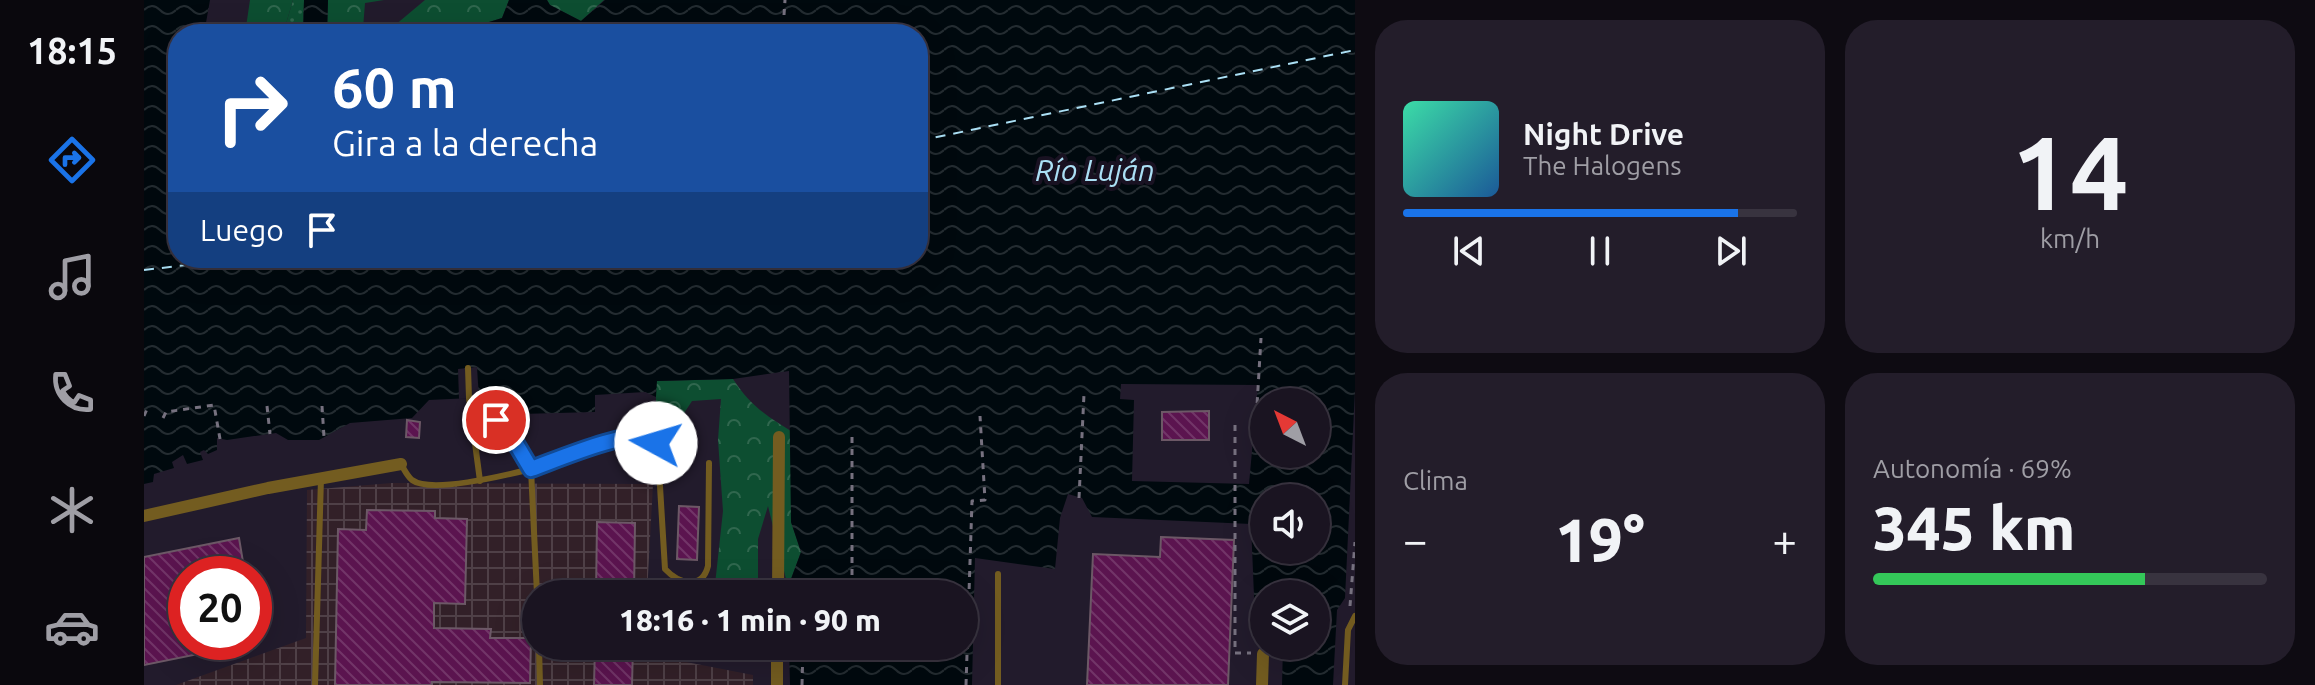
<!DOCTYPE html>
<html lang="es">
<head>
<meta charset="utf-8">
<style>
	:root { --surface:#1a1421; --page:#231d2a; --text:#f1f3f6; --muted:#9f9ea5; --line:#38333f; --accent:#1a73e8 }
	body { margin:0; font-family:Ubuntu,sans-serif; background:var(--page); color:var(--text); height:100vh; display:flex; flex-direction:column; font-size:30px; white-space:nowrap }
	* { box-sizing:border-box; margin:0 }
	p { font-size:26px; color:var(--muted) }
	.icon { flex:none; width:44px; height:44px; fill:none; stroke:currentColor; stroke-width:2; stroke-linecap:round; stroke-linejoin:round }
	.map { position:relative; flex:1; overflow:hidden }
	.sheet { display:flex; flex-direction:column; gap:20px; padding:20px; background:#0e0b12; width:960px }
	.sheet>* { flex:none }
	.hud { position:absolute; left:24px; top:24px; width:760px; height:244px; border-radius:32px; box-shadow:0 8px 32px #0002,0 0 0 2px var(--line); background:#1a4fa0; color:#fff; overflow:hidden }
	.needle { width:52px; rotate:318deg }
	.controls { position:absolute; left:1106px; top:388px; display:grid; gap:16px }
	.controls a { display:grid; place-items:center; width:80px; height:80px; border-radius:50%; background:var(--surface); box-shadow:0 8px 32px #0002,0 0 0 2px var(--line); font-size:40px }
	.speed { position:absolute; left:24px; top:556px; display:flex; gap:16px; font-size:40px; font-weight:700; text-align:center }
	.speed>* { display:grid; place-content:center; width:104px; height:104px; border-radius:50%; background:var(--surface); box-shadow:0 8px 32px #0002,0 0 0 2px var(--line); line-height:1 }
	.speed .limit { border:12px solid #d22; background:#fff; color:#111 }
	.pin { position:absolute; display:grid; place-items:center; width:68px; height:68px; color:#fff; margin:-34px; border:4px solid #fff; border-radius:50%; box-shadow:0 2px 8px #0007 }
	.me { position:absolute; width:88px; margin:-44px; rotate:276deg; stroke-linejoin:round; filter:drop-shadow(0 0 6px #0008) }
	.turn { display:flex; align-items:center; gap:28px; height:168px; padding:0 32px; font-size:36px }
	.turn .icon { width:104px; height:104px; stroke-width:2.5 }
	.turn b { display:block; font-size:56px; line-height:68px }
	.then { display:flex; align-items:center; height:76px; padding:0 32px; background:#0003; gap:16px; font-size:30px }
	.big { font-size:60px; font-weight:800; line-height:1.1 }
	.sheet .tile { flex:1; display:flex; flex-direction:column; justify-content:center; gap:12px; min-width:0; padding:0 28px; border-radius:32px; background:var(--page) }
	.sheet .dial { align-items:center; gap:0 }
	.dial b { font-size:104px; line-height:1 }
	.song { display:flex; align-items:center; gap:24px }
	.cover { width:96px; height:96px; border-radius:12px; background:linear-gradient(135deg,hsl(160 70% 55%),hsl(210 70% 35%)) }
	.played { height:8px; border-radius:4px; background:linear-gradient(90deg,var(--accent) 85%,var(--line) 85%) }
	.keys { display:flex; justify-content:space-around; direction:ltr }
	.heat { display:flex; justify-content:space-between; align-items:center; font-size:44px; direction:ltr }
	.charge { height:12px; border-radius:6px; background:linear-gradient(90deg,#34c759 69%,var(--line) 0) }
	.sheet .tiles { flex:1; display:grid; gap:20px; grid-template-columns:repeat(2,1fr) }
	.trip { position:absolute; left:378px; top:580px; width:456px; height:80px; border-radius:40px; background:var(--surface); box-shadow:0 8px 32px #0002,0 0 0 2px var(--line); font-weight:800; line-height:80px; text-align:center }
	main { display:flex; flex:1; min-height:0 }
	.tab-bar { display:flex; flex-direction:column; width:144px; justify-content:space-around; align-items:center; background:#0a080d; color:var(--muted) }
	.tab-bar .icon { width:56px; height:56px }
	.tab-bar .current { color:var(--accent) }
	.tab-bar b { font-size:36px; color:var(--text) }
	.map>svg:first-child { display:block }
	.industrial { fill:url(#industrial-grid) }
	.grass { fill:url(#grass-dots) }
	.forest { fill:url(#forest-crowns) }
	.water { fill:url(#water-waves); fill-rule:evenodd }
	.pier { fill:#221b2c }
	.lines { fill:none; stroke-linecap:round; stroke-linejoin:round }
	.ferry { stroke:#abe0f5; stroke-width:2; stroke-dasharray:10 8; stroke-linecap:butt }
	.building { fill:url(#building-back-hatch); stroke:#6c5866; stroke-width:2 }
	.path { stroke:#76717f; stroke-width:3; stroke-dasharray:6 6; stroke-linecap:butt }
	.service { stroke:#735c20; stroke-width:6 }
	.minor { stroke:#735c20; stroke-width:12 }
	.route-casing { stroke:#114b97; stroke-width:20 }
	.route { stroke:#1a73e8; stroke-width:14 }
	.labels { text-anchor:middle; stroke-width:8; stroke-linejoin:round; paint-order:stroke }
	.water-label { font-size:30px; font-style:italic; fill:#abe0f5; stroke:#191222 }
</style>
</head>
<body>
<main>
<nav class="tab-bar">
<b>18:15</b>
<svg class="icon current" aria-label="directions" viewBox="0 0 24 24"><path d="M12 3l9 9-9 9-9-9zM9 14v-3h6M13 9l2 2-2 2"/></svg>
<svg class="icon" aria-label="music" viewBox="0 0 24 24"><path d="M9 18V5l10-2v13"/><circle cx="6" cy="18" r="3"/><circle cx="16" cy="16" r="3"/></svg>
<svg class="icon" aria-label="phone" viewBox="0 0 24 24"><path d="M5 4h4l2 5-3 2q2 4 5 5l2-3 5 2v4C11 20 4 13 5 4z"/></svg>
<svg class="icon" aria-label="climate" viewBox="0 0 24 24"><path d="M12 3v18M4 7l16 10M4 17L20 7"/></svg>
<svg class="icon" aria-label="car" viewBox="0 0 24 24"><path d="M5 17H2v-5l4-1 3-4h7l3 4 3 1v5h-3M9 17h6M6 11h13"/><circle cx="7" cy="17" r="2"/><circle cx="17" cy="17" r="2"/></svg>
</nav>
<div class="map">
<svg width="1211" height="685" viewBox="0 0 1211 685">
	<defs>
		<pattern id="industrial-grid" width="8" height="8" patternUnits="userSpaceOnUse" patternTransform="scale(2)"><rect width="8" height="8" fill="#322028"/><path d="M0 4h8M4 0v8" fill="none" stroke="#4f4047"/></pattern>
		<pattern id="grass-dots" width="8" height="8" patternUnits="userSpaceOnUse" patternTransform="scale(2)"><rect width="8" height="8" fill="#0d4e31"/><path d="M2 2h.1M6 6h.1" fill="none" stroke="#30674e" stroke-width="1.8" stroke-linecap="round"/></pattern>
		<pattern id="forest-crowns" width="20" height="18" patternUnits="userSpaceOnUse" patternTransform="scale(2)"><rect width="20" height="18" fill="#0d4e31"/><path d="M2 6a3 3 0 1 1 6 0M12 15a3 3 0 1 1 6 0" fill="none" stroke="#30674e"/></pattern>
		<pattern id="water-waves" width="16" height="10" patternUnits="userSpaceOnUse" patternTransform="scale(2)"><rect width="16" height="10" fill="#00090e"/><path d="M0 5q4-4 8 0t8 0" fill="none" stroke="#242c31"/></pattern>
		<pattern id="building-back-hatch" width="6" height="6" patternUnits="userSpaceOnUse" patternTransform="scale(2)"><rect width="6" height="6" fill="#5b144f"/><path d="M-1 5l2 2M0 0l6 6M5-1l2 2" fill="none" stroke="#723568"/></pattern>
	</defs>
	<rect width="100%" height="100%" fill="#221b2c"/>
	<polygon class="industrial" points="248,483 509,484 503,594 392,594 392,646 501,646 501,654 609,675 609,685 32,685 162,638 163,490"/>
	<polygon class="grass" points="149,0 160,0 159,34 139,34"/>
	<g class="forest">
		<polygon points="106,0 149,0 139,34 101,34"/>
		<polygon points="184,0 240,0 221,3 219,28 230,30 231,34 183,34"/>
		<polygon points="281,0 365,0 358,18 306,34 252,34 250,26"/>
		<polygon points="403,0 460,0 437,21 406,5"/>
		<path d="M 589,379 C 605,404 622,416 647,431 L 647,522 L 657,552 L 644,587 L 624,506 L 614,539 L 614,594 L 570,594 L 579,511 L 574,440 L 577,399 L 548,401 L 533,424 L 512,422 L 512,381 Z"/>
	</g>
	<g class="water">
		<path d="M 0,0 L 66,0 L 60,34 L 34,34 L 34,258 L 774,258 L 774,34 L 306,34 L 358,18 L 365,0 L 403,0 L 406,5 L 437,21 L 461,0 L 1211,0 L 1211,390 L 1201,598 L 1193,610 L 1189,685 L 1138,685 L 1139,646 L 1172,646 L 1172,594 L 1120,594 L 1120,645 L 1112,644 L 1107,524 L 948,517 L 938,498 L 924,494 L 916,518 L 911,569 L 831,558 L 828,685 L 646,685 L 645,646 L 820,646 L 820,594 L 644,594 L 644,587 L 657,552 L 647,522 L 645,371 L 589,379 L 513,381 L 512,397 L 501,392 L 451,395 L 451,412 L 377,414 L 374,401 L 369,396 L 285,400 L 268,418 L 206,423 L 175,440 L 144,440 L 132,433 L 83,440 L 73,438 L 73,450 L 64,454 L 60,450 L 56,452 L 59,460 L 43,464 L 39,455 L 28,462 L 30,468 L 10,474 L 9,482 L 0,484 ZM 977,384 L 1114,385 L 1105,484 L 988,481 L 990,400 L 976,399 ZM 1120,402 L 1172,402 L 1172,454 L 1120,454 ZM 1120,498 L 1172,498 L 1172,550 L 1120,550 Z"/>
		<polygon points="160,0 184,0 183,34 159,34"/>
	</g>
	<polygon class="pier" points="333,367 335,398 315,399 314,369"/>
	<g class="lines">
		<g class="ferry">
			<polyline points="774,141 1211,50"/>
			<polyline points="0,270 102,258"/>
		</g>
	</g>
	<g class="building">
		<polygon points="1065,411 1065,440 1018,440 1018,412"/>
		<polygon points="263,420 276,422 275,438 262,437"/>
		<polygon points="535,506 555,507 553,560 533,559"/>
		<polygon points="223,510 291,511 291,518 323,519 321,604 290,603 290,628 347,629 346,638 387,638 386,683 288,682 288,685 191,685 194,529 222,530"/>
		<polygon points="453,522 491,523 490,594 452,594"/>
		<polygon points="1017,537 1090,540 1084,685 943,685 949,554 1016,557"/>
		<polygon points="95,538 101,574 42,574 42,642 84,642 84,648 0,665 0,557"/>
		<polygon points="451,646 489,646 488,685 450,685"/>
	</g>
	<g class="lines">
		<g class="path">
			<polyline points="640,15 641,0"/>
			<polyline points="123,406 126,434"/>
			<polyline points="178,406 180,437"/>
			<polyline points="0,416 3,409"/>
			<polyline points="19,418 22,412 70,405 76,439"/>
			<polyline points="1091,425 1091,653 1107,653"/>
			<polyline points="708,437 708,594"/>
			<polyline points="1111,439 1117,338"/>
			<polyline points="935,498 940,394"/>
			<polyline points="1206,606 1211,542"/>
			<polyline points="658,685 659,646"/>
			<polyline points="822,685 828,501 841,500 836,416"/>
		</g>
		<g class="service">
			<polyline points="324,368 325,398 336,481"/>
			<path d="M 257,464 C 260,469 263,476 268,480 C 287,494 363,475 387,469 L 361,425 L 352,420 L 328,419"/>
			<path d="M 393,594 L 387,469 C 415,459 482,430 508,437 L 514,453 L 521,569 C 535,584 558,590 564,566 L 565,463"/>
			<polyline points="395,646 396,685"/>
			<polyline points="171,685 177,478"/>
			<polyline points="854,685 854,574"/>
			<polyline points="1201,685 1204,630 1211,616"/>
		</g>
		<g class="minor">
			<polyline points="0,516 124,488 257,464"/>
			<polyline points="634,594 635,437"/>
			<polyline points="633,685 633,646"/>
			<polyline points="1118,685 1119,654"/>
		</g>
	</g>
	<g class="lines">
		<g class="route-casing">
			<path id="route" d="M 352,420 L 361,425 L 387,469 C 415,459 482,430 508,437 L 512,443"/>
		</g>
		<use href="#route" class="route"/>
	</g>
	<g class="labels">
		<g class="water-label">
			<text x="951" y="181">Río Luján</text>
		</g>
	</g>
</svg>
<div class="controls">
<a><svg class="needle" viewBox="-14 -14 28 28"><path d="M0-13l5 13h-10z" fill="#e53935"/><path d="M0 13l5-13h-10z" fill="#9f9ea5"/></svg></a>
<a><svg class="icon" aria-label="sound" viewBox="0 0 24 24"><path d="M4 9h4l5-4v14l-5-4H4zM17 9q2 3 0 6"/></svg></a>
<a><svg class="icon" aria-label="layers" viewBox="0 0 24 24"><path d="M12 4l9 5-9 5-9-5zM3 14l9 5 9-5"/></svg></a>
</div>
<div class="speed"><div class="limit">20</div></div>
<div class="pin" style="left:352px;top:420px;background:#d93025"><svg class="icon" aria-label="arrive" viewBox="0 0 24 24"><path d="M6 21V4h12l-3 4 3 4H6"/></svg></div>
<svg class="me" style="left:512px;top:443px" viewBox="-20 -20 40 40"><circle r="19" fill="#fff"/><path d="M0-13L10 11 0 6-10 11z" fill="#1a73e8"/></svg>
<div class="trip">18:16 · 1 min · 90 m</div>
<div class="hud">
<div class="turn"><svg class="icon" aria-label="right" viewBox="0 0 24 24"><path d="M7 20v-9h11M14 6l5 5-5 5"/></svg><div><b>60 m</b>Gira a la derecha</div></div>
<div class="then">Luego<svg class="icon" aria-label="arrive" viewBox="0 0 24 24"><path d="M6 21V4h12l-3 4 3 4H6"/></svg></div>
</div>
</div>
<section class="sheet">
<div class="tiles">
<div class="tile">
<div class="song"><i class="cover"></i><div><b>Night Drive</b><p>The Halogens</p></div></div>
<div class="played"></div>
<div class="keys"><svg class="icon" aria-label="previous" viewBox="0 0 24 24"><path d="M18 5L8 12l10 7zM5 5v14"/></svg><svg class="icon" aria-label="pause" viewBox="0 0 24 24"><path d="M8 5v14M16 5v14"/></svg><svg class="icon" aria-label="next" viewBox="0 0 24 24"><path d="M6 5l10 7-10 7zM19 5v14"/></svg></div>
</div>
<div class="tile dial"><b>14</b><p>km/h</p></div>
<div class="tile"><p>Clima</p>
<div class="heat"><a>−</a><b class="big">19°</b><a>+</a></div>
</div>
<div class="tile"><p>Autonomía · 69%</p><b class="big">345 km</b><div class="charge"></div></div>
</div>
</section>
</main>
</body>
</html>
